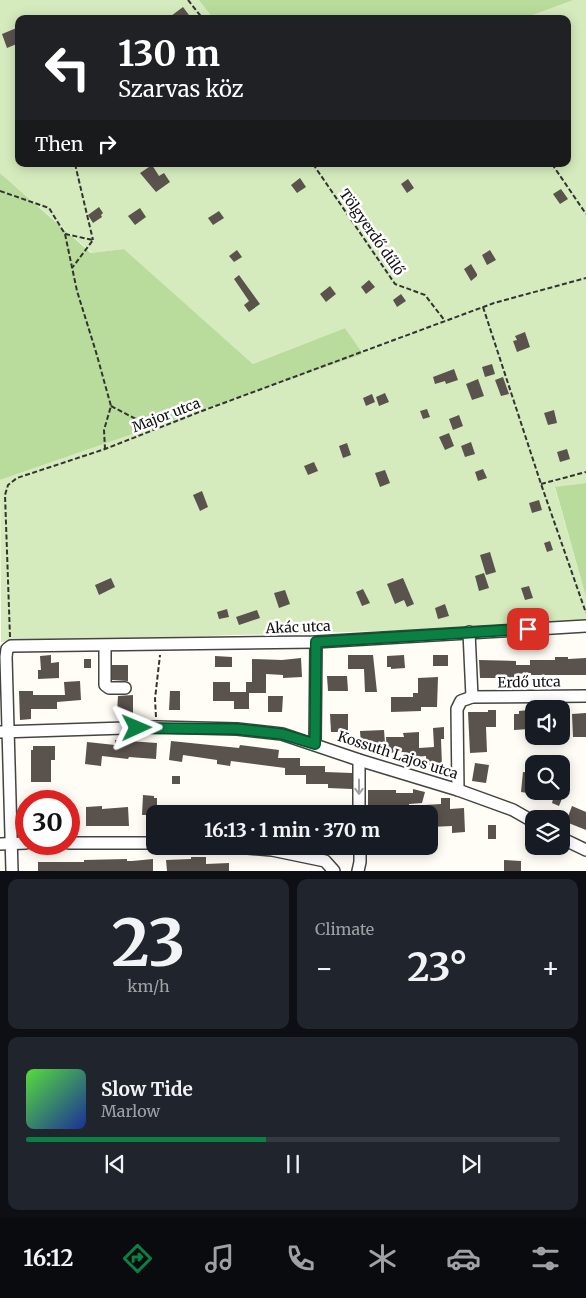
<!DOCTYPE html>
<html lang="en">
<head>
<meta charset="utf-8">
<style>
	:root { --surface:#171b24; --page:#20242c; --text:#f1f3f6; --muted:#9ea1a6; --line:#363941; --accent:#0b8043 }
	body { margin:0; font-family:Merriweather,serif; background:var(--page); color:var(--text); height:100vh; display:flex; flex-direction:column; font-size:19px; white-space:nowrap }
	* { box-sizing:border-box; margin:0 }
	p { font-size:16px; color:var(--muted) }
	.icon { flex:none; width:28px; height:28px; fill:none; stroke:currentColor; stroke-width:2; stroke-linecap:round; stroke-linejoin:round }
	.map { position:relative; height:871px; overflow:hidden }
	.sheet { display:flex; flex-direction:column; gap:8px; padding:8px; background:#0d0f14; flex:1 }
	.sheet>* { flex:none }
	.guide { position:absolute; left:15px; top:15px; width:556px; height:152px; border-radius:10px; box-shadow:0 2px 12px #0003; background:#202124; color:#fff; overflow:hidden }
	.controls { position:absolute; left:525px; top:700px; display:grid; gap:10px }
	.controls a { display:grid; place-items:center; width:45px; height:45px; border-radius:10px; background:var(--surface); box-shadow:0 2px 12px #0003; font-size:25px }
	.speed { position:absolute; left:15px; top:790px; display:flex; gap:10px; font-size:25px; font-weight:700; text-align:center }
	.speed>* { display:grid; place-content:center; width:65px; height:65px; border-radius:50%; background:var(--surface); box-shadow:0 2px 12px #0003; line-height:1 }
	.speed .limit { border:8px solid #d22; background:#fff; color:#111 }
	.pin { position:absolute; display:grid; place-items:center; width:42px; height:42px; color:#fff; margin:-21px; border-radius:10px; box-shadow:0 2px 8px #0006 }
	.me { position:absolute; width:55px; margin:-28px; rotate:89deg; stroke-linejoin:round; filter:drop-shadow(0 0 4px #0008) }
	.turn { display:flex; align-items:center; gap:18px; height:105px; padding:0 20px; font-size:22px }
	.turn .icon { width:65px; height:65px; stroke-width:2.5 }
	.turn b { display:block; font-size:35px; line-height:42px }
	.then { display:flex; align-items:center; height:48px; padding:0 20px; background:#0003; gap:10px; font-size:19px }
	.big { font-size:38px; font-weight:700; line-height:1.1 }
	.sheet .tile { flex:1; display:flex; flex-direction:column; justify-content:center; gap:8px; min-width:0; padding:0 18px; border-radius:10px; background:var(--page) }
	.sheet .dial { align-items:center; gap:0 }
	.dial b { font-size:65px; line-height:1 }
	.song { display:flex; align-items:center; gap:15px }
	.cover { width:60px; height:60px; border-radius:8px; background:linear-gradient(135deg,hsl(110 70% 55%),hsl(230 70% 35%)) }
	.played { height:5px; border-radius:2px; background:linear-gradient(90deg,var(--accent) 45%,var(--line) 45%) }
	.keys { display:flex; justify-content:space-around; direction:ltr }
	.heat { display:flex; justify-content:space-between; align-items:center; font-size:28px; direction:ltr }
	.sheet .tiles { flex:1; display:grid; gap:8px; grid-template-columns:1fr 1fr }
	.tile:last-child { grid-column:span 2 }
	.trip { position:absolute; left:146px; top:805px; width:292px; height:50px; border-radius:10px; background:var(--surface); box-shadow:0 2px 12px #0003; font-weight:700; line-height:50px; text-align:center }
	.tabs { display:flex; height:80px; justify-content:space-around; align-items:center; background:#090b0e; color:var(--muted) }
	.tabs .icon { width:35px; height:35px }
	.tabs .on { color:var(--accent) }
	.tabs b { font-size:22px; color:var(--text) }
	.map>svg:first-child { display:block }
	.green { fill:#d5ebbd }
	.forest { fill:#b9dc9c }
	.building { fill:#5a524d }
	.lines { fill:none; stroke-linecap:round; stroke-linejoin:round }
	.minor-casing { stroke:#444; stroke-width:14 }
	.path { stroke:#333; stroke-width:2; stroke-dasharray:5 2.5; stroke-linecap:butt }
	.minor { stroke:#fff; stroke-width:11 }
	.oneway { stroke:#a0a0a0 }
	.route-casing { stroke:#07532c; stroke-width:12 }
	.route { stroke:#0b8043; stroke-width:9 }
	.labels { text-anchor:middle; stroke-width:5; stroke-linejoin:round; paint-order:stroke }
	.street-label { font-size:14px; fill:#111; stroke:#fff }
</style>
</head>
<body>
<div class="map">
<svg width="586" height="871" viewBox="0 0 586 871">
	<rect width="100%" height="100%" fill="#fffdf5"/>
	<polygon class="green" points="0,0 538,0 469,19 19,19 19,164 568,164 568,19 522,19 574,0 586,0 586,483 555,488 586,597 586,625 1,642 0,480 362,354 345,328 253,364 124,249 92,253 0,173"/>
	<g class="forest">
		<polygon points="199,0 574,0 522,19 214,19"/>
		<polygon points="0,173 91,253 124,249 253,364 345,328 363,354 0,480"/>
		<polygon points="586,483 586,597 555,487"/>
	</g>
	<g class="building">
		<polygon points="183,7 192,19 167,19"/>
		<polygon points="19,27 19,43 7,48 2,34"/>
		<polygon points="152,165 159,176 164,173 170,182 156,192 140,173"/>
		<polygon points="300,178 306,187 297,193 291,185"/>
		<polygon points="408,179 414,188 407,193 401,184"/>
		<polygon points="561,189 568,199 560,204 553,194"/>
		<polygon points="99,207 103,213 101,215 102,217 93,223 88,215"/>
		<polygon points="140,208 146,217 135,225 128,216"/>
		<polygon points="219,211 224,218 213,225 208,218"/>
		<polygon points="237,250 242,257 234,262 229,256"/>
		<polygon points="490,250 496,260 487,265 482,255"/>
		<polygon points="471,264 477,274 477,276 471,281 464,269"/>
		<polygon points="239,275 260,304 249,312 244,305 249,301 234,279"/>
		<polygon points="369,280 375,287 366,294 361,287"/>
		<polygon points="330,286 336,294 326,302 320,294"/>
		<polygon points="401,294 406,301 397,307 393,300"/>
		<polygon points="525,332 530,347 517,352 513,341 517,340 515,336"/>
		<polygon points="492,364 495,374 485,377 482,367"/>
		<polygon points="454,369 458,380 446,384 445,381 435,384 433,377"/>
		<polygon points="503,377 509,394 501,396 495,380"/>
		<polygon points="478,379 484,396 472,400 466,384"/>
		<polygon points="385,393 389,402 379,406 376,397"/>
		<polygon points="372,394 375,402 366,406 363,398"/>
		<polygon points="427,409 430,417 423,419 420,411"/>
		<polygon points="554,410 557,423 548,425 544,413"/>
		<polygon points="459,415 463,426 453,430 449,419"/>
		<polygon points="449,433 454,446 445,450 439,437"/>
		<polygon points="471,442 475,454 465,457 461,446"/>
		<polygon points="347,443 351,455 343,458 339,446"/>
		<polygon points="567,449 570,459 560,462 557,452"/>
		<polygon points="314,462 318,471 308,475 304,466"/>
		<polygon points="483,469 487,478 478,481 475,472"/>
		<polygon points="385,470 390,483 380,487 375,473"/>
		<polygon points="202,491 208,507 200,511 193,495"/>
		<polygon points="539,500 542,510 532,513 529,503"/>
		<polygon points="550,541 553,550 547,552 544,543"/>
		<polygon points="490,552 496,572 486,575 480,555"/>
		<polygon points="484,573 489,588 479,591 475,576"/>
		<polygon points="111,578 115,587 99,595 95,585"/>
		<polygon points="403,578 414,604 407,607 404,600 395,604 387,584"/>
		<polygon points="529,586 533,598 525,600 521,588"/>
		<polygon points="363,589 370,603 362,606 356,592"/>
		<polygon points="285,590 290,604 279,608 274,593"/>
		<polygon points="445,604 449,616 438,619 435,608"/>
		<polygon points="227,609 229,617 219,619 217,612"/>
		<polygon points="257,610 260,618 239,625 236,617"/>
		<polygon points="51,655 51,663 59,662 59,678 38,679 38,670 41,670 40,656"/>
		<polygon points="348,655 373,655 377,692 365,692 364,669 348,669"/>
		<polygon points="404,655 405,668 391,669 391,667 387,667 387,656"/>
		<rect x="433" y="655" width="15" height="11"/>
		<polygon points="215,656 232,657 232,667 215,667"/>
		<polygon points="555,657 568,657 568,659 586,658 586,675 531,675 531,673 516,674 517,678 480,678 479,660 516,661 516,665 530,665 530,660 555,660"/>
		<polygon points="301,658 302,677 283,678 283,675 266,674 266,693 249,693 249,709 234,709 234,701 213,701 213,682 230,682 230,692 246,692 246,682 252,682 252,659 282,660"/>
		<rect x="84" y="659" width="7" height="9"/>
		<polygon points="112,665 128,665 128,681 112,680"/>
		<polygon points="327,676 347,676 348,691 328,691"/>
		<polygon points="438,677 437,707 421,707 421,711 391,712 391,697 413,697 413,693 418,693 418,678"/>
		<polygon points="80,681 81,700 57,702 57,709 31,709 31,719 20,720 19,691 33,691 33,695 65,695 64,682"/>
		<polygon points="170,691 180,691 180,710 169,710"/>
		<polygon points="133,695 133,713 117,713 118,696"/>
		<polygon points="268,696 283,696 282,712 268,712"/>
		<polygon points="488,710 496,710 496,727 486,727 487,752 470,753 468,712 488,712"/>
		<polygon points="529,710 530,729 514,730 514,714 519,714 519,711"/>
		<polygon points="586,713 586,737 573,737 572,714"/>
		<polygon points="330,714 348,714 348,732 331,732"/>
		<polygon points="444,727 444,739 441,739 442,766 429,765 429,760 426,760 426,756 404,758 404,752 387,753 386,737 404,737 403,733 419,732 419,748 434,747 433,728"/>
		<polygon points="384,730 385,743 361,745 360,731"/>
		<polygon points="115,740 157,743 156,759 129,757 128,759 102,756 101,766 85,764 87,742 115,745"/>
		<polygon points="171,741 239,748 240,745 279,750 278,758 300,758 300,766 325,766 325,772 352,773 352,789 328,788 328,784 306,784 306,775 285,775 285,768 231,761 230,766 217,764 217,760 183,755 182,762 169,760"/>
		<polygon points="33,746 55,746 55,760 51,760 51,782 31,782 31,750 33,750"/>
		<polygon points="475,763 489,765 486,783 472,781"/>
		<polygon points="523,772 534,773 534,794 521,792"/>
		<rect x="172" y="776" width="8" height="8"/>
		<polygon points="413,789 425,792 422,803 409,804 409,809 386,810 386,814 372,814 372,805 368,805 368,790 396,790 396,793 413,793"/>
		<polygon points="534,791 565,791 559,806 552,803 553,799"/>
		<polygon points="143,795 154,796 154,798 157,798 157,807 154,807 153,815 142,815"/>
		<polygon points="441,798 450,798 450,809 464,808 465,832 452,833 452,826 430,827 430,814 425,814 425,805 441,804"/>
		<polygon points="102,806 102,809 128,807 129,826 86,826 86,807"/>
		<polygon points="572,806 586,812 586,830 566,822"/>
		<rect x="488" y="825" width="8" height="14"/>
		<polygon points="191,857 206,857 206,864 229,863 229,871 167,871 166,860 191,859"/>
		<polygon points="127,859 127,861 132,861 153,859 153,871 38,871 38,862 84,862 84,860"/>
		<polygon points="504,860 521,861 521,871 504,871"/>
	</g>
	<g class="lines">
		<g class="minor-casing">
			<g id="minor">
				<polyline points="469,632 472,697"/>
				<polyline points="105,646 105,685 109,688 125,688"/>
				<polyline points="0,732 156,727 237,729 282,734 359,760 458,790 513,810 534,822"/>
				<polyline points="315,744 316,642"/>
				<polyline points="359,760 359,814"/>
				<polyline points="458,790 457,709 461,701 472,697 586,696"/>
				<polyline points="561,838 586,850"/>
				<polyline points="69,843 155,843"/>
				<polyline points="0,844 26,843"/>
				<polyline points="223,846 272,850 325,861 334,871"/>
				<polyline points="12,871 6,657 7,649 11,646 316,642 586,626"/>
				<polyline points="358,871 360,862 360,846"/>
			</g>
		</g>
		<g class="path">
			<polyline points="188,0 203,19"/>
			<polyline points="75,164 93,240"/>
			<polyline points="313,164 395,284 425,295 445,321"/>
			<polyline points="552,164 586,214"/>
			<polyline points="0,191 49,208 65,234 77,291 96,352 111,406 104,430 105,449"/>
			<polyline points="65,234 93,240 72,268"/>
			<polyline points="483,307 541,484 586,613"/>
			<polyline points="111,406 155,429"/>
			<polyline points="541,484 586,472"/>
			<polyline points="10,637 5,495 8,485 17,478 105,449 202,411 494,303 586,278"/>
			<polyline points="156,717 155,699 160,655"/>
		</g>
		<use href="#minor" class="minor"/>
	</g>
	<defs><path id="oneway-shaft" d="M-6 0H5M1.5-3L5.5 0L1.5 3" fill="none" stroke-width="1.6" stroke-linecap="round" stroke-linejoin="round" transform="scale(1.25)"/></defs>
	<use class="oneway" href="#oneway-shaft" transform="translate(359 787) rotate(90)"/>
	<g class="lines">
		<g class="route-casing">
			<polyline id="route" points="137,728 237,729 282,734 315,744 316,642 528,629"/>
		</g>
		<use href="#route" class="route"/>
	</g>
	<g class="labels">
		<g class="street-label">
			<text transform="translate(372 232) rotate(55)" y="5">Tölgyerdő dűlő</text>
			<text transform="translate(166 415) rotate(-21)" y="5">Major utca</text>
			<text transform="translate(298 627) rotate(-2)" y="5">Akác utca</text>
			<text transform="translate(529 682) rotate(-1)" y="5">Erdő utca</text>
			<text transform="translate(398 755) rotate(18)" y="5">Kossuth Lajos utca</text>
		</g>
	</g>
</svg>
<div class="controls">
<a><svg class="icon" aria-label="sound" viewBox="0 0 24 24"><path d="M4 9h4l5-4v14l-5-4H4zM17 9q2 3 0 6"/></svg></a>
<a><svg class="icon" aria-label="search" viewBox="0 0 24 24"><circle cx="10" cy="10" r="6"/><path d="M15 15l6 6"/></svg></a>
<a><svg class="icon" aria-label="layers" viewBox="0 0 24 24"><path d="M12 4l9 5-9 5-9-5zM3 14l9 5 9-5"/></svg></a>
</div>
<div class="speed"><div class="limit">30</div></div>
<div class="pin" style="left:528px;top:629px;background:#d93025"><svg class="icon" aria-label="arrive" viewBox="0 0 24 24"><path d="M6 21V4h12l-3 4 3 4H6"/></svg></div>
<svg class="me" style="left:137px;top:728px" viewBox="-20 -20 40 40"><path d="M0-17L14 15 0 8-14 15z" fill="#0b8043" stroke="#fff" stroke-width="4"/></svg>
<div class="trip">16:13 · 1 min · 370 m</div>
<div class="guide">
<div class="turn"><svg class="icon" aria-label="left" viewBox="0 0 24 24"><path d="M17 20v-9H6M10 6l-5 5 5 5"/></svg><div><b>130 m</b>Szarvas köz</div></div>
<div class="then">Then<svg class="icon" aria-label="right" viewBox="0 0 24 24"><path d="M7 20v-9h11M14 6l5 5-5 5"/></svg></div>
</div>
</div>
<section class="sheet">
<div class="tiles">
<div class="tile dial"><b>23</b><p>km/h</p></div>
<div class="tile"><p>Climate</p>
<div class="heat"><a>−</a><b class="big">23°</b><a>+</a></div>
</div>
<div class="tile">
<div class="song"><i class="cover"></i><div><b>Slow Tide</b><p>Marlow</p></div></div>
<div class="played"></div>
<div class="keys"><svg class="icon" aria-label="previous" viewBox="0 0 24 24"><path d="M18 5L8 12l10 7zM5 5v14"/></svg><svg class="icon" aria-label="pause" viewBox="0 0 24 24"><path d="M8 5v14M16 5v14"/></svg><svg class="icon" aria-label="next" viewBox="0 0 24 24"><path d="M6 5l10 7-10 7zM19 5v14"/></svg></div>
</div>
</div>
</section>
<nav class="tabs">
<b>16:12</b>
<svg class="icon on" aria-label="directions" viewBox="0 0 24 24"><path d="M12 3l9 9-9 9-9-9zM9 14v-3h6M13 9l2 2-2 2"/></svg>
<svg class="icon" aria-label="music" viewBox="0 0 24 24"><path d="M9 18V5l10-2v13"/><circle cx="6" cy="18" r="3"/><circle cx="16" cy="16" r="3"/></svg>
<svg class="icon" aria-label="phone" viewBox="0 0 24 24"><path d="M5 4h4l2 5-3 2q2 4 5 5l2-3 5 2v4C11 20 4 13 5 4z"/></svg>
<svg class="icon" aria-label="climate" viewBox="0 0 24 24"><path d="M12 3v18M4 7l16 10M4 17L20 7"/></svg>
<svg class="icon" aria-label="car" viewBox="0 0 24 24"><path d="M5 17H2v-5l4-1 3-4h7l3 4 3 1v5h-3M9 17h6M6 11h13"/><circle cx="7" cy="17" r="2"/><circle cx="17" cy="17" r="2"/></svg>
<svg class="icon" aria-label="filters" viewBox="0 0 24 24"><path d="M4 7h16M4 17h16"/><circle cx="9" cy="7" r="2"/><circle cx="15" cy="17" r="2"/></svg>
</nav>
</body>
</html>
